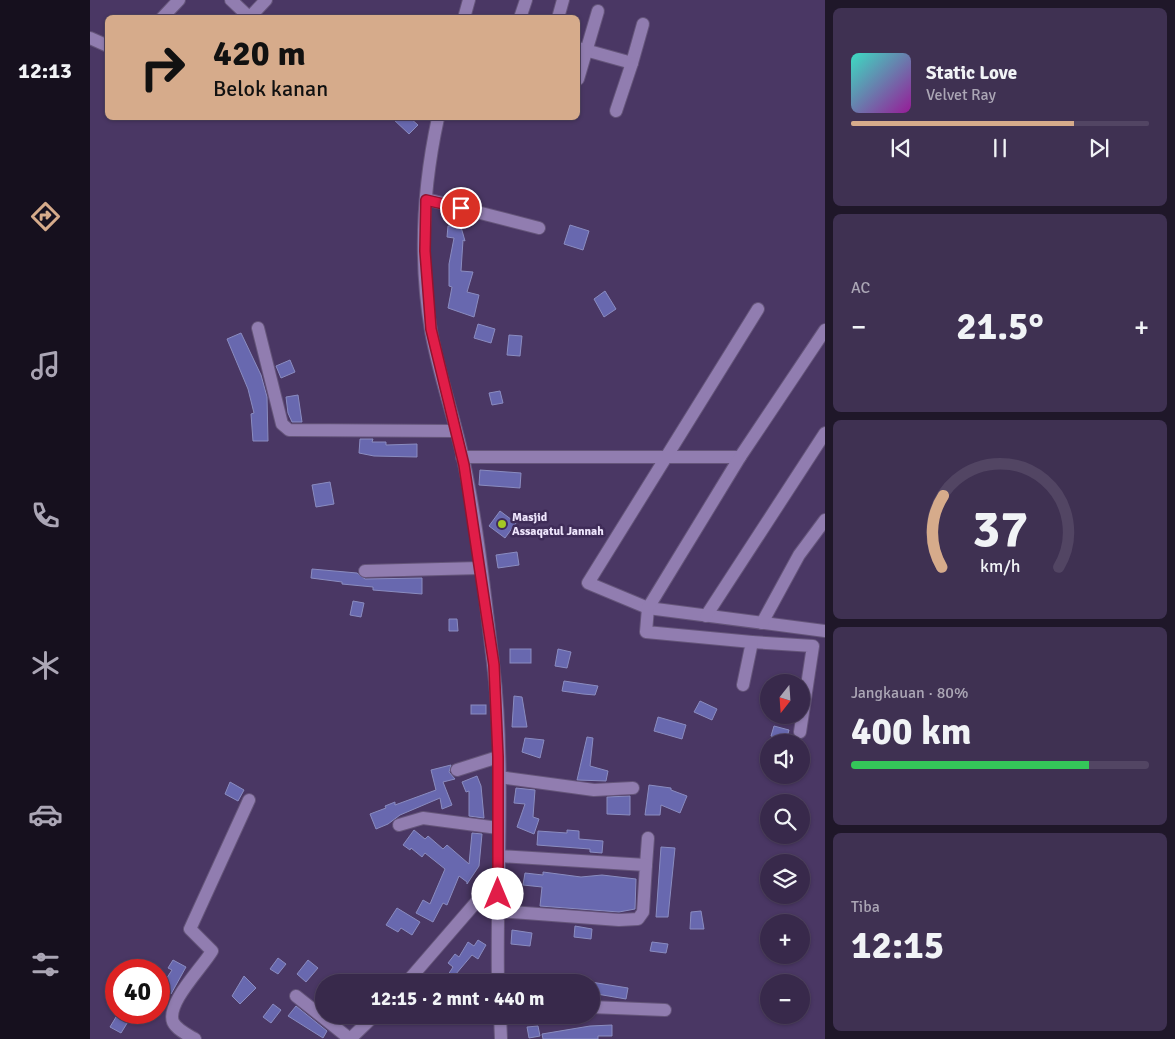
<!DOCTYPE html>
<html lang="id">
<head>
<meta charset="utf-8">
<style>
	:root { --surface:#38294b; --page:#3f3152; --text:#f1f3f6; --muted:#aba6b5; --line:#524563; --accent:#d6ab8b }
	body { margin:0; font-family:Signika,sans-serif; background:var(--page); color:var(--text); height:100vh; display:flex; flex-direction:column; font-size:19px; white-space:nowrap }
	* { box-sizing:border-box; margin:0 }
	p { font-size:16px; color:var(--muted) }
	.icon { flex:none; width:28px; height:28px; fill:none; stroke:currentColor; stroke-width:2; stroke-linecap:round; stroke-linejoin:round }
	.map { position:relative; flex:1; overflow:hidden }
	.sheet { display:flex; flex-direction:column; gap:8px; padding:8px; background:#1f1729; width:350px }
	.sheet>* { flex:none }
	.hud { position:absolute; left:15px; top:15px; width:475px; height:105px; border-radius:8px; box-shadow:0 1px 4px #0004,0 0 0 1px var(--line); background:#d6ab8b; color:#111; overflow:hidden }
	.needle { width:32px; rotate:197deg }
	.fabs { position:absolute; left:670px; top:674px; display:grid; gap:10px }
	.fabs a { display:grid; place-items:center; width:50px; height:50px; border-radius:50%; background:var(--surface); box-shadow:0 1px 4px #0004,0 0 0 1px var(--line); font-size:25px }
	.speed { position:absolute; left:15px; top:959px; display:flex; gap:10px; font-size:25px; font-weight:700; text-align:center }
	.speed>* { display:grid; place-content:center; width:65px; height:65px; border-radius:50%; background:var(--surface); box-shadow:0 1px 4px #0004,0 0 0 1px var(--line); line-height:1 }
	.speed .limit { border:8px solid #d22; background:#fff; color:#111 }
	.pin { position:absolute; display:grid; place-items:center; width:42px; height:42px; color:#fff; margin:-21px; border:2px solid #fff; border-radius:50%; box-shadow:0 1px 5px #0007 }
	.me { position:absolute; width:55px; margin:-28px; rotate:0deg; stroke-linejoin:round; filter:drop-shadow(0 0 4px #0008) }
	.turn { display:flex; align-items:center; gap:18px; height:105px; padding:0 25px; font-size:22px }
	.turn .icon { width:65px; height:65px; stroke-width:2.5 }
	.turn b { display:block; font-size:35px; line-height:42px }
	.big { font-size:38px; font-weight:800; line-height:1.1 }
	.sheet .widget { flex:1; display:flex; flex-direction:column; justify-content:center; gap:8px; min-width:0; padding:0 18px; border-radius:8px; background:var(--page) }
	.sheet .dial { align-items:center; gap:0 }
	.dial svg { height:130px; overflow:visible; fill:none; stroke:var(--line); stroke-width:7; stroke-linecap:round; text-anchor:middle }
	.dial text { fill:var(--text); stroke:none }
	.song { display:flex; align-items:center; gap:15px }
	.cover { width:60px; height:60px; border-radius:8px; background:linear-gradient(135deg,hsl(170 70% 55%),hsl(300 70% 35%)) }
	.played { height:5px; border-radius:2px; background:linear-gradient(90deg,var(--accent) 75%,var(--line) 75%) }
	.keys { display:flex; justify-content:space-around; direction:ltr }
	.heat { display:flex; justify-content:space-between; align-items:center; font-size:28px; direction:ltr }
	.charge { height:8px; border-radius:4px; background:linear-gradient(90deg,#34c759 80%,var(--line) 0) }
	.trip { position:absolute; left:225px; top:974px; width:285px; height:50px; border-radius:25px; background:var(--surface); box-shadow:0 1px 4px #0004,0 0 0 1px var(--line); font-weight:800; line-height:50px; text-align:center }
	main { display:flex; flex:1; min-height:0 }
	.dock { display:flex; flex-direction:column; width:90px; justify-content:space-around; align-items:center; background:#16101e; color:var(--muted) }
	.dock .icon { width:35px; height:35px }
	.dock .current { color:var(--accent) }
	.dock b { font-size:22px; color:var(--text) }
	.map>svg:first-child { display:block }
	.building { fill:#6868af; stroke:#8a8cc0 }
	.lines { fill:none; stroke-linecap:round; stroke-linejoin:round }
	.street-casing { stroke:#65557a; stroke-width:14 }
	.secondary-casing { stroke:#65557a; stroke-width:14 }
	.street { stroke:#917db0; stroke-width:12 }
	.secondary { stroke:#917db0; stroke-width:12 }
	.route-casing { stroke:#92132f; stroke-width:12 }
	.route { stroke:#e11d48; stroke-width:9 }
	.poi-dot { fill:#a4c824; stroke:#3f2c58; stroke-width:2 }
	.labels { text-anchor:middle; stroke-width:5; stroke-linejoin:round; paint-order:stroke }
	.poi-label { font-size:12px; font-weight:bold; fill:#eee5fc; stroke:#3f2c58; text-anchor:start }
</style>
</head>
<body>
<main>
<nav class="dock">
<b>12:13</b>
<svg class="icon current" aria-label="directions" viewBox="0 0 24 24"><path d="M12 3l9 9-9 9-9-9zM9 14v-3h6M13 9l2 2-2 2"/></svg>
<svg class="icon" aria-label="music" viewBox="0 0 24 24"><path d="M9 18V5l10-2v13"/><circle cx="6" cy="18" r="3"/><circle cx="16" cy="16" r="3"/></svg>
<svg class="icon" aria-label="phone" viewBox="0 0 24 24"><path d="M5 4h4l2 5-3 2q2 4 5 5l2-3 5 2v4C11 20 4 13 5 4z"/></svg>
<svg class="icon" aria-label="climate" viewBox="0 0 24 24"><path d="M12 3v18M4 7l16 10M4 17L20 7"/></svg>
<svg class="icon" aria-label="car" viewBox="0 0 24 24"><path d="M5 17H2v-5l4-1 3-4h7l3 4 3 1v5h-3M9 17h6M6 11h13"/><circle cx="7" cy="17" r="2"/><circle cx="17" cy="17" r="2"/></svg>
<svg class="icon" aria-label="filters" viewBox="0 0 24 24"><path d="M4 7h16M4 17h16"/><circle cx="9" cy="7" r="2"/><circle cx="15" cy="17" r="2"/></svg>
</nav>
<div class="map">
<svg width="735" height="1039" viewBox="0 0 735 1039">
	<rect width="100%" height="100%" fill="#4a3764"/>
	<g class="building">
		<polygon points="302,118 320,118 328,125 319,134"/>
		<polygon points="480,225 499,231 493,250 474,244"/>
		<polygon points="358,226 371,227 375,241 373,240 371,271 383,272 377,292 389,295 384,317 358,308 362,287 359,286 359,264 364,238 357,237"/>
		<polygon points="515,291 526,309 514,317 504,299"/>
		<polygon points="388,324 405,329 401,343 384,338"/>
		<polygon points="151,333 171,375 177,397 178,441 163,441 161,414 164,413 158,389 137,339"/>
		<polygon points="419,335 432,336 430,356 417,355"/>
		<polygon points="200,360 205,372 191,378 186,366"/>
		<polygon points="410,391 413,403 402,405 399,393"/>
		<polygon points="208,395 212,422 202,422 198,413 196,397"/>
		<polygon points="270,439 283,439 282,442 296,442 296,445 327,444 327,457 284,456 269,453"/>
		<polygon points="390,470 431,473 430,488 389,485"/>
		<polygon points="240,482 244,504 226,507 222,485"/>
		<polygon points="410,511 426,523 415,538 399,526"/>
		<polygon points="427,552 429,565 408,568 406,555"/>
		<polygon points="222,569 267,573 275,579 332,578 332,594 283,590 283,587 252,584 252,582 221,578"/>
		<polygon points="263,601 274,603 271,617 260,615"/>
		<polygon points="359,619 367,619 368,631 359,631"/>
		<rect x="420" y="649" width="21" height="14"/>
		<polygon points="468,649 481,652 477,668 465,666"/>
		<polygon points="474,681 494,684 508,686 505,695 493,694 472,691"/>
		<polygon points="424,696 432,697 437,727 422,727"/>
		<polygon points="610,701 627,709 622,720 604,712"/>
		<rect x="381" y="705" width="15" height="9"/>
		<polygon points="568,717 596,725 592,739 564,731"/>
		<polygon points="684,726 699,730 696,741 681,736"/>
		<polygon points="497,737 503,738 500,766 518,771 516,781 487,780"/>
		<polygon points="435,738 454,740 450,758 432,752"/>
		<polygon points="361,765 359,772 365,779 353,782 362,805 352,809 350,798 310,815 298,824 286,829 280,814 296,808 295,806 305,802 305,805 346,790 341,770"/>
		<polygon points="387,776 391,786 394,818 379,816 379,791 376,792 372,782"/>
		<polygon points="140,782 154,790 148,801 135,794"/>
		<polygon points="559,785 581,788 581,790 597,796 590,813 571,805 570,815 555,815"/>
		<polygon points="426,788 445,790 443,817 449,819 444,834 427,827 435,804 424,803"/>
		<polygon points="540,796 540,815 517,814 517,797"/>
		<polygon points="324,830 335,839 338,836 353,849 357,845 379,864 382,833 392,834 389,866 377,884 377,882 369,876 357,905 353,903 343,922 326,913 333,900 340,904 355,869 335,853 332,857 321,848 320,850 313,845"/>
		<polygon points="477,830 489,831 489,839 513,841 512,853 500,852 500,849 447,845 448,831 477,833"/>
		<polygon points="571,847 585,848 578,917 566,917"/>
		<polygon points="453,872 491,877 512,875 546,879 545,909 529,912 450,906 452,887 433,885 435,873 453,875"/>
		<polygon points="307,908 330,922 322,935 311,928 308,932 296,925"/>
		<polygon points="611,911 614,929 600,929 601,912"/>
		<polygon points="485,926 502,929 501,939 484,937"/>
		<polygon points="422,930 442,933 440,946 421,944"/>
		<polygon points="388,940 396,945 388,959 382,955 360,981 356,978 363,967 358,963 365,954 369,957 378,942 384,946"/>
		<polygon points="562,942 578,944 576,953 560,951"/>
		<polygon points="188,958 196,964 188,974 180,969"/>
		<polygon points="83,960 96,967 81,994 71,987 82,970 78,968"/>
		<polygon points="218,960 228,968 216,982 207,974"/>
		<polygon points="154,976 166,988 150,1004 142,996"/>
		<polygon points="501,982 538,988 536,999 501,993"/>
		<polygon points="183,1004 191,1010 181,1023 173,1017"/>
		<polygon points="206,1006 237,1031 233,1038 198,1016"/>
		<polygon points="29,1012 44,1012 31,1033 20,1027"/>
		<polygon points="522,1025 522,1036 508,1036 508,1039 453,1039 452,1034 500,1026"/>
		<polygon points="448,1026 450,1036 439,1038 437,1027"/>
	</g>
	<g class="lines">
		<g class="street-casing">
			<g id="street">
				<polyline points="141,0 159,17"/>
				<polyline points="72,18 89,0"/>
				<polyline points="159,18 176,0"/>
				<polyline points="430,18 436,0"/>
				<polyline points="468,18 473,0"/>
				<polyline points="0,38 18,46"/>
				<polyline points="488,48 542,63 553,24"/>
				<polyline points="488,79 508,11"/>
				<polyline points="526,111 542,63"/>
				<polyline points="336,199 449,228"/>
				<polyline points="668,309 498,583 558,608 735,631"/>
				<polyline points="168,328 192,424 199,430 365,431"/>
				<polyline points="372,457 650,457"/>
				<polyline points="275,571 390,568"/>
				<polyline points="616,616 735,433"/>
				<polyline points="672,623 709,555 735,520"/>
				<polyline points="662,642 723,646 710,732"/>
				<polyline points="653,685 662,642 556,632 558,608 650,457 735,330"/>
				<polyline points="367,770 408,757"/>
				<polyline points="409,777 504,790 543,788"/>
				<polyline points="309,825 333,818 408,828"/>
				<polyline points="556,865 558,838"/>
				<polyline points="408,911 529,920 548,919 553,912 556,865 409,856"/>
				<polyline points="317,982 407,878"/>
				<polyline points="206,996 260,1039"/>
				<polyline points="501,1007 575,1010"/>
				<path d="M 105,1039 C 98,1035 87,1030 83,1022 C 76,1003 112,968 122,951 L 100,929 L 159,800"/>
				<polyline points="260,1039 285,1015"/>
			</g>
		</g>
		<g class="secondary-casing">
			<g id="secondary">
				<polyline points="374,18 379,0"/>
				<path d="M 348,118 C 333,187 329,261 341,331 C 349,376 365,419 374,463 C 388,528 395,596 403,663 C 416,768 406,876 408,982"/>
				<polyline points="410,1015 411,1039"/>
			</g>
		</g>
		<use href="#street" class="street"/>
		<use href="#secondary" class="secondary"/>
	</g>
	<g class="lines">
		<g class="route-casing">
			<polyline id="route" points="371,208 336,200 335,251 341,329 374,465 404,665 408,757 408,894"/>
		</g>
		<use href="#route" class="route"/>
	</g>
	<circle class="poi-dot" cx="412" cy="524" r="5"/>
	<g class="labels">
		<g class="poi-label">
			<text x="422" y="521">Masjid<tspan x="422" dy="14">Assaqatul Jannah</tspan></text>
		</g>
	</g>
</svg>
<div class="fabs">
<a><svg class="needle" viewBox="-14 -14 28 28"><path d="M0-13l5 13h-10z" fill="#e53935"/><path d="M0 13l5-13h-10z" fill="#aba6b5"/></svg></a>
<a><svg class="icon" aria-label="sound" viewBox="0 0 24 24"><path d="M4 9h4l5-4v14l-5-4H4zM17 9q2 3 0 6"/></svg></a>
<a><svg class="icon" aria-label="search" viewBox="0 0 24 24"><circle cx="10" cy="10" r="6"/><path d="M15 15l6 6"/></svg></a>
<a><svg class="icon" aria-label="layers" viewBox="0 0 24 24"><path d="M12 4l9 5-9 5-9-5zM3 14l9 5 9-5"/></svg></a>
<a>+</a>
<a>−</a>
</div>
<div class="speed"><div class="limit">40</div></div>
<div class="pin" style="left:371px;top:208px;background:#d93025"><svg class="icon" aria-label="arrive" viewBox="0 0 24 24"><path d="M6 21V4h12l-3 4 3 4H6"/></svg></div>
<svg class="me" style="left:408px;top:894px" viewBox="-20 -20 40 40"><circle r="19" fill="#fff"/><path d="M0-13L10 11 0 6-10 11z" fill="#e11d48"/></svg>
<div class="trip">12:15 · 2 mnt · 440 m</div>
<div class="hud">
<div class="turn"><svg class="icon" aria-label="right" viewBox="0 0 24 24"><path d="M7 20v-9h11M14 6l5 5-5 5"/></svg><div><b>420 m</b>Belok kanan</div></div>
</div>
</div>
<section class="sheet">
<div class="widget">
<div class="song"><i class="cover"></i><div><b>Static Love</b><p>Velvet Ray</p></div></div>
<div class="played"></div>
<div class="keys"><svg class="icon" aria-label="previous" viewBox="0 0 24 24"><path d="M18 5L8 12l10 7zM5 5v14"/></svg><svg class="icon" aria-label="pause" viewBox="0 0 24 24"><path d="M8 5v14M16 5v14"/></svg><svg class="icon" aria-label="next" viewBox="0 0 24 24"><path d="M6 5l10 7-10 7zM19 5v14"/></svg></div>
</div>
<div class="widget"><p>AC</p>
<div class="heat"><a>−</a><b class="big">21.5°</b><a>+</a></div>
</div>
<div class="widget dial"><svg viewBox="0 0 100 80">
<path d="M14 69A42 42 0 1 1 86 69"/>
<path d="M14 69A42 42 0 0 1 15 25" stroke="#d6ab8b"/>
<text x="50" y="56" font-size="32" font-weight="700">37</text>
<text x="50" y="72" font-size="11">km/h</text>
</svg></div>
<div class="widget"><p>Jangkauan · 80%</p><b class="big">400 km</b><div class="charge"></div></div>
<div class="widget"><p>Tiba</p><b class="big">12:15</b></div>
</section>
</main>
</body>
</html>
